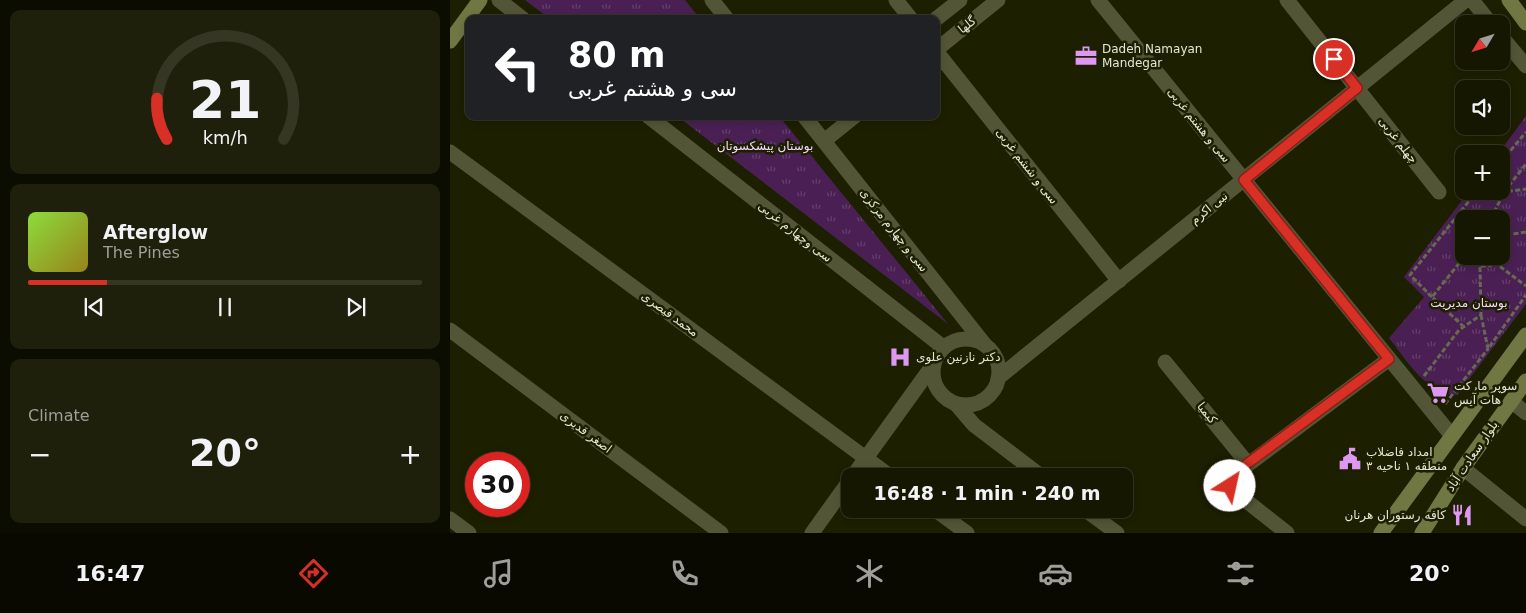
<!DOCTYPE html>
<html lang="en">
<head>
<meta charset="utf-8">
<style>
	:root { --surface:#161701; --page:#1f200b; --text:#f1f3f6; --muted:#9e9f99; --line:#353623; --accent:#d93025 }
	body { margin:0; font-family:"DejaVu Sans",Vazirmatn,sans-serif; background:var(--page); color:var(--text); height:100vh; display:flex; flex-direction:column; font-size:19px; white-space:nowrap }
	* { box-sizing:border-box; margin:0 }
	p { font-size:16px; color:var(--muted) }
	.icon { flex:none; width:28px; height:28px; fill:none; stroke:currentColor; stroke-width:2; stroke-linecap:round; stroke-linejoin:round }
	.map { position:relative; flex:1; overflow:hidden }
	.details { display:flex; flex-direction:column; gap:10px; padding:10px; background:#0c0d01; width:450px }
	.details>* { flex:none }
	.banner { position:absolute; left:15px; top:15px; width:475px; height:105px; border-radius:10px; box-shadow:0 2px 8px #0003,0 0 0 1px var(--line); background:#202124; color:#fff; overflow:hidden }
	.needle { width:32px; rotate:232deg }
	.buttons { position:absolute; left:1005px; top:15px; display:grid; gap:10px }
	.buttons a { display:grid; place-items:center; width:55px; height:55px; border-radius:10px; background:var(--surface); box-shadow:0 2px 8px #0003,0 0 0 1px var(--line); font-size:25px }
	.speed { position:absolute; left:15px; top:452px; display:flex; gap:10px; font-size:25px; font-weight:700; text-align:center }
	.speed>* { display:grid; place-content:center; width:65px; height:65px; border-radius:50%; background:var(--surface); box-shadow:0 2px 8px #0003,0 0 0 1px var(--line); line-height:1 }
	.speed .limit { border:8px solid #d22; background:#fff; color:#111 }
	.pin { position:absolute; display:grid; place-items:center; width:42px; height:42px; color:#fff; margin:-21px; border:2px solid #fff; border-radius:50%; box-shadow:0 1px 5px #0007 }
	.me { position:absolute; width:55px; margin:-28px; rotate:35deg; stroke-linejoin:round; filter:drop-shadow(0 0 4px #0008) }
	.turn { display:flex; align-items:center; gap:18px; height:105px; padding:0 20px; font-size:22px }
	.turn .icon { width:65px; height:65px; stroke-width:2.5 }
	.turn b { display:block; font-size:35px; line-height:42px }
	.big { font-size:38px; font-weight:800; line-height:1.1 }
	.details .widget { flex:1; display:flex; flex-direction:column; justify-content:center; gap:8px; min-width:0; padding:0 18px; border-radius:10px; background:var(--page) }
	.details .dial { align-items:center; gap:0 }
	.dial svg { height:130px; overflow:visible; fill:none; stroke:var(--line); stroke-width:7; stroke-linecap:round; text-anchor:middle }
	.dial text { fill:var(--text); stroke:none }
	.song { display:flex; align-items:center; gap:15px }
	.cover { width:60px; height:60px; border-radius:8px; background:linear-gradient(135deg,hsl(90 70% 55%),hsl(50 70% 35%)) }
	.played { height:5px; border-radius:2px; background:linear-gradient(90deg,var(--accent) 20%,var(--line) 20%) }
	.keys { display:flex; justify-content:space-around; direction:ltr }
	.heat { display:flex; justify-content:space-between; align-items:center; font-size:28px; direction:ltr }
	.trip { position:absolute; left:391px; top:468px; width:292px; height:50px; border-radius:10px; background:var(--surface); box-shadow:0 2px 8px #0003,0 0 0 1px var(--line); font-weight:800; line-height:50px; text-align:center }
	.tab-bar { display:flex; height:80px; justify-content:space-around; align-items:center; background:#090900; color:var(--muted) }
	.tab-bar .icon { width:35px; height:35px }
	.tab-bar .active { color:var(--accent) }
	.tab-bar b { font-size:22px; color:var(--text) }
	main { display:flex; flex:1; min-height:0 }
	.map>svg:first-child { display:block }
	.park { fill:url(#park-tufts); fill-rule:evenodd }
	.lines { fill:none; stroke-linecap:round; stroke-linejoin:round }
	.path { stroke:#676a50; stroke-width:3; stroke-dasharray:5 2.5; stroke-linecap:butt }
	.street { stroke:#535636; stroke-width:15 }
	.secondary { stroke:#717743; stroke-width:15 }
	.route-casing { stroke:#8d1f18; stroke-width:12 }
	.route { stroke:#d93025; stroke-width:9 }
	.labels { text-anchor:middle; stroke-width:5; stroke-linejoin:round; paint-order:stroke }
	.street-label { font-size:12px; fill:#e4e7d4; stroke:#1d1f01 }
	.poi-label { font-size:12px; fill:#e4e7d4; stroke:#1d1f01; text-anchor:start }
	.park-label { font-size:12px; fill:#f4d9fc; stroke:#1d1f01 }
</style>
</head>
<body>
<main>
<section class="details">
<div class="widget dial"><svg viewBox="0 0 100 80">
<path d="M14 69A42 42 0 1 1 86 69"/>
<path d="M14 69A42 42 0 0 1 8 44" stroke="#d93025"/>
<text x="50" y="56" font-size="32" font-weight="700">21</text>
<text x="50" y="72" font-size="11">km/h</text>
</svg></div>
<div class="widget">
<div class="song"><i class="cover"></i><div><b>Afterglow</b><p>The Pines</p></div></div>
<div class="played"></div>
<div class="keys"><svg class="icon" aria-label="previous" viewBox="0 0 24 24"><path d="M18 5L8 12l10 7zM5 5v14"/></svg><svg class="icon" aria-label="pause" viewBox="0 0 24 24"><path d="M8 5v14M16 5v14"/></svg><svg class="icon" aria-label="next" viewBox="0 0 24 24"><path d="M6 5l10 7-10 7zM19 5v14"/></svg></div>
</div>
<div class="widget"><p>Climate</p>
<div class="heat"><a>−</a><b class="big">20°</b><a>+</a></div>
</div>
</section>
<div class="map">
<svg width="1076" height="533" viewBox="0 0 1076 533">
	<defs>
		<pattern id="park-tufts" width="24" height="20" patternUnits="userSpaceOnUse" patternTransform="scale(1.25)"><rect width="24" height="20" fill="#4a2054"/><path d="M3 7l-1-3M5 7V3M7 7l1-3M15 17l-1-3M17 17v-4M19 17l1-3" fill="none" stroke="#64406c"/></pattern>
	</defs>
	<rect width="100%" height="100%" fill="#1d1f01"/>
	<g class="park">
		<polygon points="75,0 235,0 250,19 100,19"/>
		<polygon points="227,116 329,116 498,324"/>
		<path d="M 1076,116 L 1076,304 L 1007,395 C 978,396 955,358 939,338 L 974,297 L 954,277 L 1019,191 L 1051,191 L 1051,154 L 1048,154 ZM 1014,219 L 1051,219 L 1051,256 L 1014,256 Z"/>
	</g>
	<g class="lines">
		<g class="path">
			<polyline points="1051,162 1076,132"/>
			<polyline points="1051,190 1054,192 1076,189"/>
			<polyline points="1041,219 1054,192 1076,164"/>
			<polyline points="1051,231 1056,235 1057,246 1051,255"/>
			<polyline points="1056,235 1076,232"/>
			<polyline points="1020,256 1030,266 1039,266 1051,256"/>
			<polyline points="1044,262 1076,286"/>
			<polyline points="982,297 960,275 1027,191"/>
			<polyline points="1031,315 1038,349 1076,295"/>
			<polyline points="1014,327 982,297 1015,256"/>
			<polyline points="974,376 1009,330 1031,315 1030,266"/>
			<polyline points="995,404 1038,349"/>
		</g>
		<g class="street">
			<polyline points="49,0 73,19"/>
			<polyline points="262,0 277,19"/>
			<polyline points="446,0 461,19"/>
			<polyline points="648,0 1002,436"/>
			<polyline points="837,0 989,192"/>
			<polyline points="1022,0 1041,24"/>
			<polyline points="486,19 510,0"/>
			<polyline points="1051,36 1076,66"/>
			<polyline points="486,50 548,0"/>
			<polyline points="486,51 669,281"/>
			<polyline points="198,116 493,347"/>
			<polyline points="354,116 535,345"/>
			<polyline points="374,141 405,116"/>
			<polyline points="0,152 440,476"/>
			<polyline points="0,330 271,533"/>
			<circle cx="516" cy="372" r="33"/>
			<polyline points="715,362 798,464"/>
			<polyline points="548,378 1016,0"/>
			<polyline points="1061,401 1076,413"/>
			<polyline points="506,404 524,425 591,476"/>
			<polyline points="1013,468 1076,519"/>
			<polyline points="403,476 483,365"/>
			<polyline points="484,509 517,533"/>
			<polyline points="634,509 667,533"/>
			<polyline points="0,519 19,533"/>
			<polyline points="362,533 400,480"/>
			<polyline points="837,533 785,492 780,486 780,478 939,359"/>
		</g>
		<g class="secondary">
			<polyline points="1059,0 1076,23"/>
			<polyline points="0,41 30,0"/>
			<polyline points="931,533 1076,335"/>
			<polyline points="972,533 1013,468 1076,381"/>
		</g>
	</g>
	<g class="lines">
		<g class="route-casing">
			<polyline id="route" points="780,486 780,478 786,472 939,359 794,180 907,88 884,59"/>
		</g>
		<use href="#route" class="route"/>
	</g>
	<defs>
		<g id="office-bare" transform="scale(1.725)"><path d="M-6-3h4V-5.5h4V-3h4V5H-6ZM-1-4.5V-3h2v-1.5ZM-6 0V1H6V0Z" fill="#df98f2" stroke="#1d1f01" stroke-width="2.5" paint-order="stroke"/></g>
		<g id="hospital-bare" transform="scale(1.725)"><path d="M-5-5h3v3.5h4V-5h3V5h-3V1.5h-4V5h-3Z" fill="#df98f2" stroke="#1d1f01" stroke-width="2.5" paint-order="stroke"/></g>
		<g id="supermarket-bare" transform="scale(1.725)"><path d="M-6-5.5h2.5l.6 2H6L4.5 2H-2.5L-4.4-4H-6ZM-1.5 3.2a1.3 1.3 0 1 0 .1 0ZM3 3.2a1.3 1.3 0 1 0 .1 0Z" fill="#df98f2" stroke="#1d1f01" stroke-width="2.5" paint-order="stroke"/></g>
		<g id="civic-bare" transform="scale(1.725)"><path d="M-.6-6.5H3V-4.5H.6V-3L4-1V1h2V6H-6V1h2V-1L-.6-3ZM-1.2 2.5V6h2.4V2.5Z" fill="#df98f2" stroke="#1d1f01" stroke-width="2.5" paint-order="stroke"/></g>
		<g id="restaurant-bare" transform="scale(1.725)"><path d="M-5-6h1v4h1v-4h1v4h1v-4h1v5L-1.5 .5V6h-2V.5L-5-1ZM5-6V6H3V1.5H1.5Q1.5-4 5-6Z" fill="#df98f2" stroke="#1d1f01" stroke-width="2.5" paint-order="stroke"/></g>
	</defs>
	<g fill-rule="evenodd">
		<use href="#office-bare" x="636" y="56"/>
		<use href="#hospital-bare" x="450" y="357"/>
		<use href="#supermarket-bare" x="988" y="393"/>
		<use href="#civic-bare" x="900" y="459"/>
		<use href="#restaurant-bare" x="1012" y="515"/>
	</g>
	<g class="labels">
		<g class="street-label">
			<text transform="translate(517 25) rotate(-39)" y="4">گلها</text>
			<text transform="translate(749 125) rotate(51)" y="4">سی و هشتم غربی</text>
			<text transform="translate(948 140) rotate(52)" y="4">چهلم غربی</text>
			<text transform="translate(577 166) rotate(52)" y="4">سی و ششم غربی</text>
			<text transform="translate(759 208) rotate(-39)" y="4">نبی اکرم</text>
			<text transform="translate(444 230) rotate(52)" y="4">سی و چهارم مرکزی</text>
			<text transform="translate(345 232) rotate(38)" y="4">سی وچهارم غربی</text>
			<text transform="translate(220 314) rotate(36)" y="4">محمد قیصری</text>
			<text transform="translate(757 413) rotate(51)" y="4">کیمیا</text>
			<text transform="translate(136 432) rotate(37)" y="4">اصغر قدیری</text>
			<text transform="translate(1022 456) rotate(-56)" y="4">بلوار سعادت آباد</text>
		</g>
		<g class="poi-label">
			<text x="652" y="53">Dadeh Namayan<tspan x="652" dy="14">Mandegar</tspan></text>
			<text x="466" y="361">دکتر نازنین علوی</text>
			<text x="1004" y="390">سوپر مارکت<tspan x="1004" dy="14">هات آیس</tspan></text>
			<text x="916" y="456">امداد فاضلاب<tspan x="916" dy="14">منطقه ۱ ناحیه ۳</tspan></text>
			<text x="996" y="519" text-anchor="end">كافه رستوران هرنان</text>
		</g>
		<g class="park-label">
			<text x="315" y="150">بوستان پیشکسوتان</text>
			<text x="1019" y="307">بوستان مدیریت</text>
		</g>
	</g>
</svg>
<div class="buttons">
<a><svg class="needle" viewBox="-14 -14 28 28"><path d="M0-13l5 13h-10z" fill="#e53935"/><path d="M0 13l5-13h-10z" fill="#9e9f99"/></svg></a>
<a><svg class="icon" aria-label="sound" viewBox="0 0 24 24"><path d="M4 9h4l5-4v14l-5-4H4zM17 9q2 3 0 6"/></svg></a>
<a>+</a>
<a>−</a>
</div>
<div class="speed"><div class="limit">30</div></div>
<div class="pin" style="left:884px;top:59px;background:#d93025"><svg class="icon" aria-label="arrive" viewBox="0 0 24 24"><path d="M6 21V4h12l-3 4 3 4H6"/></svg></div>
<svg class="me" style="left:780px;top:486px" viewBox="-20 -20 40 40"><circle r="19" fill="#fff"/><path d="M0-13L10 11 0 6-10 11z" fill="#d93025"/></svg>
<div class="trip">16:48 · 1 min · 240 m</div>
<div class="banner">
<div class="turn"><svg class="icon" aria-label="left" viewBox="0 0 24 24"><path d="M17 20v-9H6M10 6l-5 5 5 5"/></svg><div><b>80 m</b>سی و هشتم غربی</div></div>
</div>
</div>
</main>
<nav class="tab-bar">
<b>16:47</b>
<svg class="icon active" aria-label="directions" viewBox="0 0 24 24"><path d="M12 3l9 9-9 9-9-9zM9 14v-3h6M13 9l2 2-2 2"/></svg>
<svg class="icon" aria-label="music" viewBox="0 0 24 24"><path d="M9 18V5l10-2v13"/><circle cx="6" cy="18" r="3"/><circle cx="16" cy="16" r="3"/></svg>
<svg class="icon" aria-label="phone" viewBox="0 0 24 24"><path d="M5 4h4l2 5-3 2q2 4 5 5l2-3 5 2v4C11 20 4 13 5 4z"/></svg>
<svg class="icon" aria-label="climate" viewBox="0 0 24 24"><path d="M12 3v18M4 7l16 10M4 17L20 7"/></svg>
<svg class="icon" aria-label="car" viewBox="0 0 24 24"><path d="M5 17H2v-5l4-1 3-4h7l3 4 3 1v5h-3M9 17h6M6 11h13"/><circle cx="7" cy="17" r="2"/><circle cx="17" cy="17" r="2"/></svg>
<svg class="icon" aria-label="filters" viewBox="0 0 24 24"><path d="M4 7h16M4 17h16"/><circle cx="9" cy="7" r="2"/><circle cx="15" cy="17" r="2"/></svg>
<b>20°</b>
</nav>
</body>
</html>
